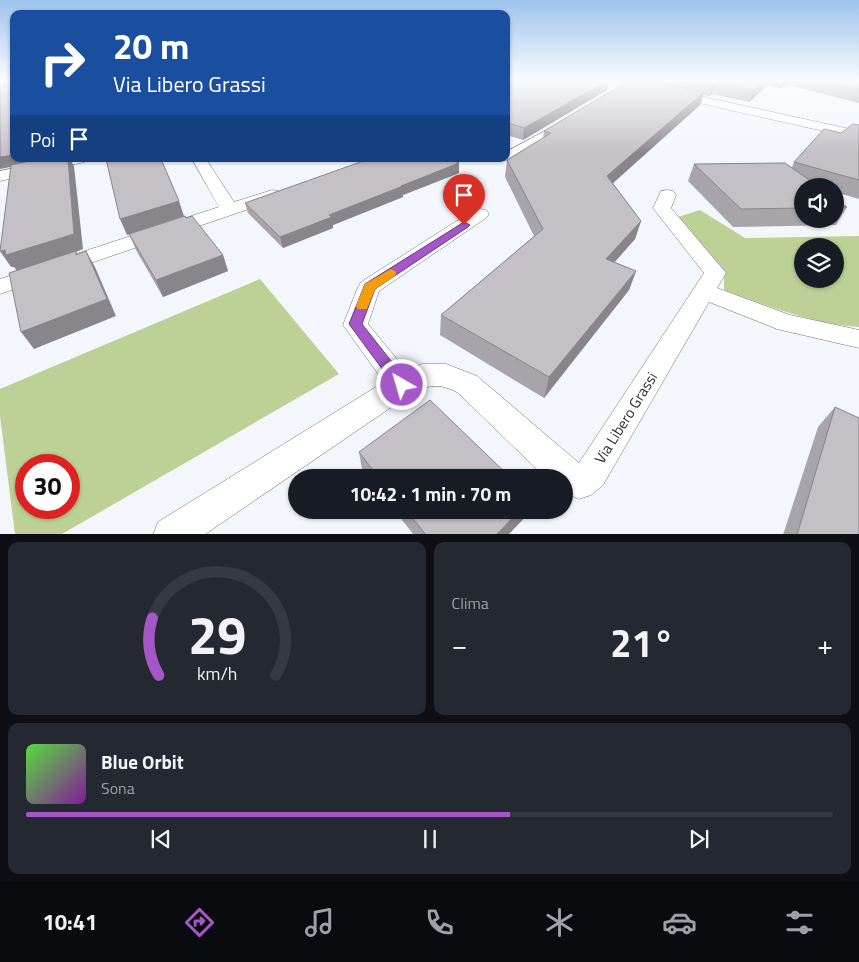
<!DOCTYPE html>
<html lang="it">
<head>
<meta charset="utf-8">
<style>
	:root { --surface:#171b24; --page:#242831; --text:#f1f3f6; --muted:#9ea1a6; --line:#363941; --accent:#a556c7 }
	body { margin:0; font-family:"Titillium Web",sans-serif; background:var(--page); color:var(--text); height:100vh; display:flex; flex-direction:column; font-size:19px; white-space:nowrap }
	* { box-sizing:border-box; margin:0 }
	p { font-size:16px; color:var(--muted) }
	.icon { flex:none; width:28px; height:28px; fill:none; stroke:currentColor; stroke-width:2; stroke-linecap:round; stroke-linejoin:round }
	.map { position:relative; height:534px; overflow:hidden }
	.details { display:flex; flex-direction:column; gap:8px; padding:8px; background:#0d0f14; flex:1 }
	.details>* { flex:none }
	.hud { position:absolute; left:10px; top:10px; width:500px; height:152px; border-radius:10px; box-shadow:0 1px 4px #0004; background:#1a4fa0; color:#fff; overflow:hidden }
	.buttons { position:absolute; left:794px; top:178px; display:grid; gap:10px }
	.buttons a { display:grid; place-items:center; width:50px; height:50px; border-radius:50%; background:var(--surface); box-shadow:0 1px 4px #0004; font-size:25px }
	.speed { position:absolute; left:15px; top:454px; display:flex; gap:10px; font-size:25px; font-weight:700; text-align:center }
	.speed>* { display:grid; place-content:center; width:65px; height:65px; border-radius:50%; background:var(--surface); box-shadow:0 1px 4px #0004; line-height:1 }
	.speed .limit { border:8px solid #d22; background:#fff; color:#111 }
	.pin { position:absolute; display:grid; place-items:center; width:42px; height:42px; color:#fff; margin:-51px -21px; border-radius:50% 50% 50% 0; rotate:-45deg; box-shadow:0 0 5px #0007 }
	.pin .icon { rotate:45deg }
	.me { position:absolute; width:55px; margin:-28px; rotate:322deg; stroke-linejoin:round; filter:drop-shadow(0 0 4px #0008) }
	.turn { display:flex; align-items:center; gap:18px; height:105px; padding:0 20px; font-size:22px }
	.turn .icon { width:65px; height:65px; stroke-width:2.5 }
	.turn b { display:block; font-size:35px; line-height:42px }
	.then { display:flex; align-items:center; height:48px; padding:0 20px; background:#0003; gap:10px; font-size:19px }
	.big { font-size:38px; font-weight:700; line-height:1.1 }
	.details .widget { flex:1; display:flex; flex-direction:column; justify-content:center; gap:8px; min-width:0; padding:0 18px; border-radius:10px; background:var(--page) }
	.details .dial { align-items:center; gap:0 }
	.dial svg { height:130px; overflow:visible; fill:none; stroke:var(--line); stroke-width:7; stroke-linecap:round; text-anchor:middle }
	.dial text { fill:var(--text); stroke:none }
	.song { display:flex; align-items:center; gap:15px }
	.cover { width:60px; height:60px; border-radius:8px; background:linear-gradient(135deg,hsl(110 70% 55%),hsl(290 70% 35%)) }
	.played { height:5px; border-radius:2px; background:linear-gradient(90deg,var(--accent) 60%,var(--line) 60%) }
	.keys { display:flex; justify-content:space-around; direction:ltr }
	.heat { display:flex; justify-content:space-between; align-items:center; font-size:28px; direction:ltr }
	.details .tiles { flex:1; display:grid; gap:8px; grid-template-columns:1fr 1fr }
	.widget:last-child { grid-column:span 2 }
	.trip { position:absolute; left:288px; top:469px; width:285px; height:50px; border-radius:25px; background:var(--surface); box-shadow:0 1px 4px #0004; font-weight:700; line-height:50px; text-align:center }
	.menu { display:flex; height:80px; justify-content:space-around; align-items:center; background:#090b0e; color:var(--muted) }
	.menu .icon { width:35px; height:35px }
	.menu .selected { color:var(--accent) }
	.menu b { font-size:22px; color:var(--text) }
	.map>svg:first-child { display:block }
	.green { fill:#bdd096; fill-rule:evenodd }
	.lines { fill:none; stroke-linecap:round; stroke-linejoin:round }
	.street-casing { stroke:#6f7377; stroke-width:1 }
	.street { fill:#fff; fill-rule:evenodd }
	.wall { fill:#a8a5aa }
	.shaded-wall { fill:#88868b }
	.building { fill:#c3c0c6; stroke:#88868b }
	.route { fill:#a556c7; stroke:#6b3881 }
	.slow { fill:#f59e0b }
	.labels { text-anchor:middle; stroke-width:4; stroke-linejoin:round; paint-order:stroke }
	.near-street-label { font-size:15px; fill:#28292b; stroke:#fff }
</style>
</head>
<body>
<div class="map">
<svg width="859" height="535" viewBox="0 0 859 535">
	<rect width="100%" height="100%" fill="#f3f7fc"/>
	<g class="green">
		<path d="M 700,210 L 745,238 L 859,236 L 859,327 C 816,325 765,305 724,290 L 724,276 L 675,218 ZM 802,246 L 835,246 L 835,279 L 802,279 Z"/>
		<path d="M 260,279 L 339,374 L 62,534 L 15,534 L 0,416 L 0,389 ZM 26,465 L 69,465 L 69,508 L 26,508 Z"/>
	</g>
	<g class="lines">
		<g class="street-casing">
			<g id="street">
				<polygon points="605,80 626,80 859,131 859,139 610,83"/>
				<path d="M 567,119 L 574,123 L 572,126 C 557,135 514,168 500,159 L 506,159 L 506,152 Z"/>
				<polygon points="60,159 88,159 85,162 0,181 0,171"/>
				<polygon points="192,159 206,159 234,202 272,190 278,191 281,195 278,199 0,294 0,279 219,207"/>
				<path d="M 667,190 L 673,191 L 676,195 L 671,208 L 726,273 L 717,288 L 790,315 L 859,330 L 859,348 L 777,329 L 709,302 L 603,485 L 591,495 L 579,499 L 564,492 L 564,478 L 546,478 L 457,392 C 440,384 429,384 412,393 L 204,535 L 153,535 L 158,522 L 384,382 L 343,325 L 358,287 L 361,282 L 474,210 L 480,209 L 486,210 L 489,214 L 486,218 L 379,291 L 368,324 L 406,370 L 422,364 L 446,364 L 477,376 L 579,463 L 704,273 L 653,208 L 661,191 Z"/>
			</g>
		</g>
		<use href="#street" class="street"/>
	</g>
	<g class="wall">
		<polygon points="506,80 609,80 607,90 523,140 506,135"/>
		<polygon points="641,80 859,80 859,103 788,85 779,88 768,85 749,102 712,94 709,96 703,95 700,105 613,183 641,221 635,239 615,262 636,271 629,290 544,398 440,335 441,315 534,236 505,177 507,160 543,138 544,131 641,84"/>
		<polygon points="859,125 859,199 835,192 835,186 802,186 802,219 835,219 835,207 847,207 836,225 733,227 688,181 694,164 792,167 794,162 841,133"/>
		<polygon points="459,173 403,195 403,197 333,225 333,228 283,248 248,213 245,203"/>
		<polygon points="186,218 223,255 228,271 163,297 136,250 129,234"/>
		<polygon points="835,407 859,535 783,535 818,427"/>
		<polygon points="359,452 511,478 368,478 362,469"/>
		<polygon points="394,510 529,510 528,514 508,535 414,535"/>
	</g>
	<g class="shaded-wall">
		<polygon points="609,80 607,90 523,140 524,128"/>
		<polygon points="765,80 770,80 768,85 749,102 754,90"/>
		<polygon points="782,80 790,80 788,85 779,88"/>
		<polygon points="717,82 712,94 709,96 714,85"/>
		<polygon points="704,92 700,105 602,193 607,176"/>
		<polygon points="14,155 14,159 52,159 0,169 0,157"/>
		<polygon points="68,159 70,159 74,166 83,249 76,252 85,267 17,271 14,267 11,267 0,251 5,250"/>
		<polygon points="459,163 459,173 403,195 403,197 333,225 333,228 283,248 280,237 329,215 401,186"/>
		<polygon points="179,201 184,216 127,235 120,219"/>
		<polygon points="641,221 635,239 600,278 606,259"/>
		<polygon points="86,251 95,267 116,316 34,349 21,332"/>
		<polygon points="223,255 228,271 163,297 156,280"/>
		<polygon points="636,271 629,290 544,398 549,377"/>
		<polygon points="520,510 529,510 528,514 508,535 496,535"/>
	</g>
	<g class="building">
		<polygon points="0,80 14,80 14,155 0,157"/>
		<polygon points="506,80 609,80 524,128 506,122"/>
		<polygon points="642,80 649,80 704,92 607,176 641,221 606,259 636,271 549,377 441,315 543,229 507,160 551,133 544,131 628,81 641,84"/>
		<polygon points="692,80 765,80 754,90 717,82 714,85"/>
		<polygon points="821,80 859,80 859,89"/>
		<polygon points="853,124 859,125 859,180 794,162 824,129 841,133"/>
		<polygon points="40,159 68,159 74,234 6,255 5,250 0,251 11,165"/>
		<polygon points="106,159 161,159 179,201 120,219"/>
		<polygon points="369,159 450,159 459,163 401,186 403,186 329,215 332,217 280,237 245,203"/>
		<polygon points="785,163 818,186 802,186 802,208 741,209 694,164"/>
		<polygon points="835,198 847,207 835,207"/>
		<polygon points="185,216 186,218 192,216 223,255 156,280 129,234"/>
		<polygon points="76,251 76,255 86,251 107,299 21,332 9,273"/>
		<polygon points="430,400 511,478 379,478 359,452"/>
		<polygon points="835,407 859,418 859,535 797,535"/>
		<polygon points="406,510 520,510 496,535 426,535"/>
	</g>
	<linearGradient id="sky" x2="0" y2="1"><stop stop-color="#9dc4ed"/><stop offset="0.52" stop-color="#fafbfe"/><stop offset="1" stop-color="#fafbfe" stop-opacity="0"/></linearGradient>
	<rect width="859" height="155" fill="url(#sky)"/>
	<polygon class="route" points="464,222 470,225 468,227 375,289 362,324 410,385 408,389 402,391 397,389 349,324 365,284"/>
	<polygon class="slow" points="391,269 395,271 396,273 395,276 375,289 367,309 358,309 356,306 365,284"/>
	<g class="labels">
		<g class="near-street-label">
			<text transform="translate(626 418) rotate(-58)" y="5">Via Libero Grassi</text>
		</g>
	</g>
</svg>
<div class="buttons">
<a><svg class="icon" aria-label="sound" viewBox="0 0 24 24"><path d="M4 9h4l5-4v14l-5-4H4zM17 9q2 3 0 6"/></svg></a>
<a><svg class="icon" aria-label="layers" viewBox="0 0 24 24"><path d="M12 4l9 5-9 5-9-5zM3 14l9 5 9-5"/></svg></a>
</div>
<div class="speed"><div class="limit">30</div></div>
<div class="pin" style="left:464px;top:225px;background:#d93025"><svg class="icon" aria-label="arrive" viewBox="0 0 24 24"><path d="M6 21V4h12l-3 4 3 4H6"/></svg></div>
<svg class="me" style="left:402px;top:385px" viewBox="-20 -20 40 40"><circle r="17" fill="#a556c7" stroke="#fff" stroke-width="3"/><path d="M0-11L8 9 0 5-8 9z" fill="#fff"/></svg>
<div class="trip">10:42 · 1 min · 70 m</div>
<div class="hud">
<div class="turn"><svg class="icon" aria-label="right" viewBox="0 0 24 24"><path d="M7 20v-9h11M14 6l5 5-5 5"/></svg><div><b>20 m</b>Via Libero Grassi</div></div>
<div class="then">Poi<svg class="icon" aria-label="arrive" viewBox="0 0 24 24"><path d="M6 21V4h12l-3 4 3 4H6"/></svg></div>
</div>
</div>
<section class="details">
<div class="tiles">
<div class="widget dial"><svg viewBox="0 0 100 80">
<path d="M14 69A42 42 0 1 1 86 69"/>
<path d="M14 69A42 42 0 0 1 10 34" stroke="#a556c7"/>
<text x="50" y="56" font-size="32" font-weight="700">29</text>
<text x="50" y="72" font-size="11">km/h</text>
</svg></div>
<div class="widget"><p>Clima</p>
<div class="heat"><a>−</a><b class="big">21°</b><a>+</a></div>
</div>
<div class="widget">
<div class="song"><i class="cover"></i><div><b>Blue Orbit</b><p>Sona</p></div></div>
<div class="played"></div>
<div class="keys"><svg class="icon" aria-label="previous" viewBox="0 0 24 24"><path d="M18 5L8 12l10 7zM5 5v14"/></svg><svg class="icon" aria-label="pause" viewBox="0 0 24 24"><path d="M8 5v14M16 5v14"/></svg><svg class="icon" aria-label="next" viewBox="0 0 24 24"><path d="M6 5l10 7-10 7zM19 5v14"/></svg></div>
</div>
</div>
</section>
<nav class="menu">
<b>10:41</b>
<svg class="icon selected" aria-label="directions" viewBox="0 0 24 24"><path d="M12 3l9 9-9 9-9-9zM9 14v-3h6M13 9l2 2-2 2"/></svg>
<svg class="icon" aria-label="music" viewBox="0 0 24 24"><path d="M9 18V5l10-2v13"/><circle cx="6" cy="18" r="3"/><circle cx="16" cy="16" r="3"/></svg>
<svg class="icon" aria-label="phone" viewBox="0 0 24 24"><path d="M5 4h4l2 5-3 2q2 4 5 5l2-3 5 2v4C11 20 4 13 5 4z"/></svg>
<svg class="icon" aria-label="climate" viewBox="0 0 24 24"><path d="M12 3v18M4 7l16 10M4 17L20 7"/></svg>
<svg class="icon" aria-label="car" viewBox="0 0 24 24"><path d="M5 17H2v-5l4-1 3-4h7l3 4 3 1v5h-3M9 17h6M6 11h13"/><circle cx="7" cy="17" r="2"/><circle cx="17" cy="17" r="2"/></svg>
<svg class="icon" aria-label="filters" viewBox="0 0 24 24"><path d="M4 7h16M4 17h16"/><circle cx="9" cy="7" r="2"/><circle cx="15" cy="17" r="2"/></svg>
</nav>
</body>
</html>
